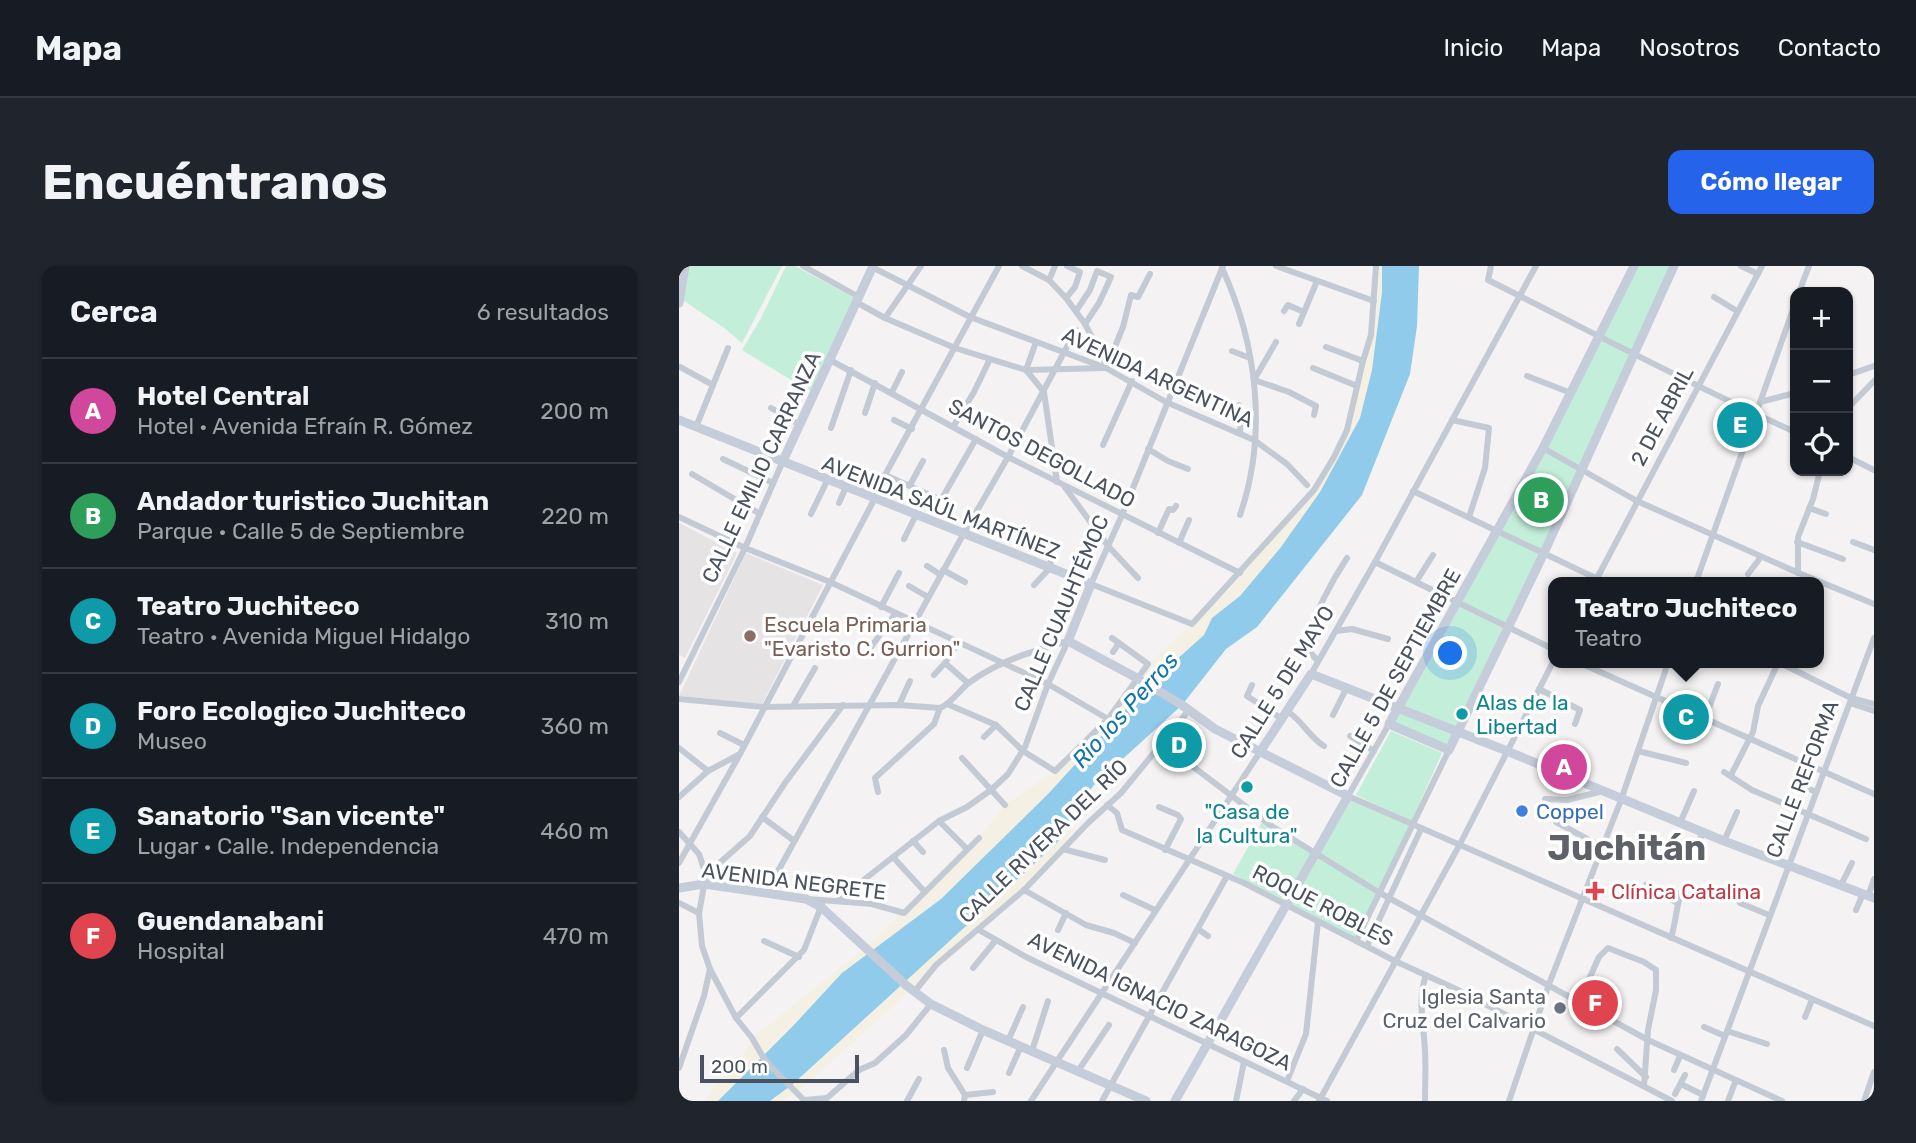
<!DOCTYPE html>
<html lang="es">
<head>
<meta charset="utf-8">
<style>
  body { margin:0; font-family:Rubik,sans-serif; background:#20242c; color:#f1f3f6 }
  .controls { position:absolute; right:21px; top:21px; display:grid; overflow:hidden; border-radius:14px; box-shadow:0 2px 5px #0004 }
  .controls button { width:63px; height:63px; display:grid; place-items:center; padding:0; border:0; border-bottom:2px solid #363941; background:#171b24; color:#f1f3f6; font:35px sans-serif }
  .scale { position:absolute; left:21px; bottom:18px; width:159px; box-sizing:border-box; padding-left:7px; border:4px solid #4a525f; border-top:0; font-size:19px; line-height:24px; white-space:nowrap; color:#4a525f; -webkit-text-stroke:5px #fff; paint-order:stroke }
  .you { position:absolute; left:772px; top:388px; width:24px; height:24px; margin:-18px; border:5px solid #fff; border-radius:50%; background:#1a73e8; box-shadow:0 0 0 10px #1a73e833 }
  .badge { display:grid; place-items:center; width:46px; height:46px; border-radius:50%; background:#2563eb; color:#fff; font-size:23px; font-weight:700 }
  .pin { position:absolute; translate:-50% -50%; border:4px solid #fff; box-shadow:0 2px 7px #0006 }
  .popup { position:absolute; left:869px; top:311px; width:276px; height:91px; box-sizing:border-box; display:grid; place-content:center; border-radius:14px; background:#171b24; filter:drop-shadow(0 2px 5px #0005); font-size:23px; white-space:nowrap; color:#9ea1a6 }
  .popup b { font-size:26px; color:#f1f3f6 }
  .popup::after { content:''; position:absolute; left:50%; top:100%; margin-left:-14px; border:14px solid transparent; border-top-color:#171b24 }
  .list { margin:0; padding:0; list-style:none }
  h2 { display:flex; justify-content:space-between; align-items:center; height:91px; margin:0; padding:0 28px; font-size:30px }
  h2 small { font-size:23px; font-weight:400; color:#9ea1a6 }
  .list li { display:grid; grid-template-columns:46px 1fr auto; gap:21px; align-items:center; box-sizing:border-box; height:105px; padding:0 28px; border-top:2px solid #363941 }
  .list b { display:block; font-size:26px; white-space:nowrap }
  .list p { margin:0; font-size:23px; white-space:nowrap; color:#9ea1a6 }
  .list em { font-size:23px; font-style:normal; color:#9ea1a6 }
  .icon { flex:none; width:38px; height:38px; fill:none; stroke:currentColor; stroke-width:2; stroke-linecap:round; stroke-linejoin:round }
  .map { position:relative; flex:none; width:1195px; height:835px; overflow:hidden; border-radius:14px }
  header { display:flex; align-items:center; gap:42px; box-sizing:border-box; height:98px; padding:0 35px; background:#171b24; border-bottom:2px solid #363941 }
  header strong { font-size:33px }
  nav { display:flex; gap:38px; margin-inline-start:auto; font-size:24px }
  .intro { display:flex; align-items:center; justify-content:space-between; box-sizing:border-box; height:168px; padding:0 42px }
  h1 { margin:0; font-size:49px }
  .button { padding:18px 32px; border-radius:14px; background:#2563eb; color:#fff; font-size:24px; font-weight:700 }
  main { display:flex; gap:42px; padding:0 42px }
  aside { flex:1; background:#171b24; border-radius:14px; box-shadow:0 2px 5px #0004 }
  .map>svg:first-child { display:block }
  .education { fill:#e5e3e4 }
  .green { fill:#c3efda }
  .sand { fill:#f4f1e4 }
  .water { fill:#91cbeb }
  .lines { fill:none; stroke-linecap:round; stroke-linejoin:round }
  .street { stroke:#c3cad3; stroke-width:6 }
  .secondary { stroke:#c5ccda; stroke-width:9 }
  .secondary-bridge { stroke:#c5ccda; stroke-width:9 }
  .education-dot { fill:#8d6e63; stroke:#fff; stroke-width:2.5 }
  .culture-dot { fill:#0f9aa8; stroke:#fff; stroke-width:2.5 }
  .shop-dot { fill:#3f7fe0; stroke:#fff; stroke-width:2.5 }
  .health-dot { fill:#e0444e; stroke:#fff; stroke-width:2.5 }
  .worship-dot { fill:#6b7280; stroke:#fff; stroke-width:2.5 }
  .labels { text-anchor:middle; dominant-baseline:central; stroke-width:7; stroke-linejoin:round; paint-order:stroke }
  .street-label { font-size:21px; fill:#4a525f; stroke:#fff }
  .education-label { font-size:21px; fill:#785e54; stroke:#fff; text-anchor:start }
  .culture-label { font-size:21px; fill:#0d838f; stroke:#fff; text-anchor:start }
  .shop-label { font-size:21px; fill:#366cbe; stroke:#fff; text-anchor:start }
  .health-label { font-size:21px; fill:#be3a42; stroke:#fff; text-anchor:start }
  .worship-label { font-size:21px; fill:#5b616d; stroke:#fff; text-anchor:end }
  .water-label { font-size:23px; font-style:italic; fill:#1074ac; stroke:#fff }
  .town-label { font-size:35px; font-weight:bold; fill:#5e6167; stroke:#fff }
</style>
</head>
<body>
<header>
<strong>Mapa</strong>
<nav><a>Inicio</a><a>Mapa</a><a>Nosotros</a><a>Contacto</a></nav>
</header>
<div class="intro"><h1>Encuéntranos</h1><a class="button">Cómo llegar</a></div>
<main>
<aside>
<h2>Cerca<small>6 resultados</small></h2>
<ul class="list">
<li><span class="badge" style="background:#d1479c">A</span><div><b>Hotel Central</b><p>Hotel · Avenida Efraín R. Gómez</p></div><em>200 m</em></li>
<li><span class="badge" style="background:#2e9e5b">B</span><div><b>Andador turistico Juchitan</b><p>Parque · Calle 5 de Septiembre</p></div><em>220 m</em></li>
<li><span class="badge" style="background:#0f9aa8">C</span><div><b>Teatro Juchiteco</b><p>Teatro · Avenida Miguel Hidalgo</p></div><em>310 m</em></li>
<li><span class="badge" style="background:#0f9aa8">D</span><div><b>Foro Ecologico Juchiteco</b><p>Museo</p></div><em>360 m</em></li>
<li><span class="badge" style="background:#0f9aa8">E</span><div><b>Sanatorio &quot;San vicente&quot;</b><p>Lugar · Calle. Independencia</p></div><em>460 m</em></li>
<li><span class="badge" style="background:#e0444e">F</span><div><b>Guendanabani</b><p>Hospital</p></div><em>470 m</em></li>
</ul>
</aside>
<div class="map">
<svg width="1195" height="835" viewBox="0 0 1195 835">
  <rect width="100%" height="100%" fill="#f4f2f2"/>
  <g class="education">
    <polygon points="0,257 58,287 6,392 0,389"/>
    <polygon points="67,287 144,319 83,438 0,430"/>
  </g>
  <g class="green">
    <polygon points="10,0 103,0 63,77 44,61 5,35"/>
    <polygon points="107,0 116,0 176,32 132,126 63,84 82,52"/>
    <polygon points="955,0 995,0 770,484 710,458 864,182"/>
    <polygon points="712,465 763,487 732,556 677,529"/>
    <polygon points="669,530 733,560 677,675 554,608 584,555 635,587"/>
  </g>
  <polygon class="sand" points="697,0 740,0 738,60 731,108 683,229 577,362 547,383 503,439 414,520 384,583 345,624 118,826 103,835 26,835 36,819 63,792 73,772 186,682 300,572 326,539 376,505 428,453 469,398 513,358 633,227 668,164 692,69"/>
  <polygon class="water" points="703,0 740,0 738,60 731,108 683,229 578,361 547,383 503,439 414,520 378,577 114,818 91,835 39,835 113,761 163,707 262,633 370,527 467,421 525,369 533,352 561,330 602,281 641,226 681,152 693,104 703,26"/>
  <g class="lines">
    <g class="street">
      <polyline points="124,0 180,31"/>
      <polyline points="544,0 443,249 412,318 513,358 635,224 655,191 668,164 684,95 692,69 697,0"/>
      <polyline points="597,0 695,35"/>
      <path d="M812,0l-3,14c102,51 203,105 307,152"/>
      <polyline points="1062,0 1079,8"/>
      <polyline points="193,1 291,51 427,102 487,136 575,174 608,198 628,219"/>
      <path d="M543,2c35,76 46,166 18,247"/>
      <polyline points="370,14 376,0"/>
      <polyline points="1120,26 1130,0"/>
      <polyline points="1035,31 1058,45"/>
      <polyline points="387,32 396,21 401,6 388,0"/>
      <polyline points="177,36 206,52 276,82 347,104 427,102 428,100 406,58 387,32 370,14 343,0"/>
      <polyline points="397,45 411,24 418,5 432,11 420,37 406,58"/>
      <polyline points="605,45 609,39 625,46"/>
      <polyline points="206,52 242,0"/>
      <polyline points="620,58 638,15"/>
      <polyline points="357,76 347,104 365,126 378,216"/>
      <polyline points="597,76 575,114 610,126 637,140 635,149"/>
      <polyline points="647,81 684,95"/>
      <polyline points="553,85 571,92"/>
      <polyline points="1169,88 1169,85"/>
      <polyline points="151,94 329,191 561,307"/>
      <polyline points="428,100 444,61 452,29 459,31 471,8"/>
      <polyline points="1,101 34,119"/>
      <polyline points="634,102 678,120"/>
      <polyline points="1169,109 1195,100"/>
      <polyline points="848,110 892,127"/>
      <polyline points="213,126 223,106"/>
      <polyline points="1081,136 1116,127"/>
      <polyline points="560,139 562,145 561,168"/>
      <polyline points="92,142 121,159"/>
      <polyline points="1169,142 1195,115"/>
      <polyline points="186,147 196,117"/>
      <polyline points="215,154 233,163"/>
      <polyline points="773,154 810,162 806,202 790,251"/>
      <polyline points="17,161 49,82"/>
      <polyline points="274,161 295,126 311,93"/>
      <polyline points="152,162 172,104"/>
      <polyline points="424,179 453,115"/>
      <polyline points="864,182 958,235 1115,305 1195,338"/>
      <polyline points="469,183 489,195 509,203"/>
      <polyline points="1169,191 1195,204"/>
      <polyline points="44,193 94,217"/>
      <polyline points="13,208 81,248"/>
      <polyline points="206,209 262,234 297,173"/>
      <polyline points="231,219 244,195"/>
      <polyline points="385,220 429,280 459,312"/>
      <polyline points="734,225 925,316"/>
      <polyline points="160,237 167,221"/>
      <polyline points="1130,242 1147,248"/>
      <polyline points="132,248 148,215"/>
      <polyline points="0,251 66,282 151,316 369,418 429,453"/>
      <polyline points="479,267 490,243 494,244 497,240"/>
      <polyline points="225,273 237,249"/>
      <polyline points="1118,276 1164,293"/>
      <polyline points="1174,276 1195,284"/>
      <polyline points="500,277 510,254"/>
      <polyline points="696,296 874,383"/>
      <polyline points="248,300 262,309"/>
      <polyline points="264,304 286,316"/>
      <polyline points="1119,307 1119,271 1134,233 1141,205"/>
      <polyline points="1069,308 1082,291"/>
      <polyline points="737,316 754,289"/>
      <polyline points="916,316 1083,0"/>
      <polyline points="1017,316 1116,38"/>
      <polyline points="355,319 371,302 373,283"/>
      <polyline points="230,320 249,331"/>
      <polyline points="202,341 220,307"/>
      <polyline points="657,365 673,363 709,373"/>
      <polyline points="192,381 216,348"/>
      <polyline points="434,386 440,377"/>
      <path d="M639,395c-5,-5 -10,-10 -9,-18 2,-25 24,-64 38,-85"/>
      <polyline points="266,397 289,417"/>
      <polyline points="901,397 1195,528"/>
      <polyline points="1101,397 1172,432 1195,438"/>
      <polyline points="632,408 696,296 857,0"/>
      <polyline points="255,409 266,397 279,376"/>
      <polyline points="0,416 66,282 103,197"/>
      <polyline points="573,419 568,430 603,453"/>
      <polyline points="860,423 901,444 896,458"/>
      <polyline points="0,433 85,441 220,439 261,442"/>
      <polyline points="1171,437 1195,445"/>
      <polyline points="268,438 317,459 344,485 376,505 429,453 469,398 433,372"/>
      <polyline points="220,439 231,415"/>
      <polyline points="114,440 136,402"/>
      <path d="M608,445c15,9 22,26 37,35"/>
      <polyline points="654,449 668,421"/>
      <polyline points="1026,452 1039,418"/>
      <polyline points="710,458 669,530 1195,760"/>
      <polyline points="41,467 65,479"/>
      <polyline points="671,470 695,485"/>
      <polyline points="305,471 317,459"/>
      <polyline points="484,478 594,561 701,627 969,774 1103,835"/>
      <polyline points="0,482 29,505"/>
      <polyline points="959,485 1007,497"/>
      <polyline points="283,492 326,539"/>
      <polyline points="1123,495 1139,458"/>
      <polyline points="876,505 887,477"/>
      <polyline points="1045,506 1073,524 1187,573"/>
      <polyline points="1052,509 1074,466 1079,440 1099,397"/>
      <polyline points="1119,518 1137,526"/>
      <path d="M199,526l-3,-14 59,-54 6,-16c12,-5 19,-18 30,-26 29,-21 63,-31 98,-41"/>
      <polyline points="0,531 29,505 61,488"/>
      <polyline points="866,533 888,534 924,525"/>
      <polyline points="428,539 438,547 443,564 565,617 716,695 777,723 993,835"/>
      <polyline points="480,541 499,549 502,553 486,584"/>
      <polyline points="83,551 114,574"/>
      <polyline points="260,555 288,583"/>
      <polyline points="877,556 923,581"/>
      <polyline points="1001,557 1015,525"/>
      <polyline points="0,566 20,588 27,609 20,647 23,680 31,703 57,752 73,772 84,791 93,802 126,835"/>
      <polyline points="234,575 244,586"/>
      <polyline points="1045,575 1058,546"/>
      <polyline points="384,583 426,594"/>
      <polyline points="1014,589 1024,566"/>
      <polyline points="214,591 245,625"/>
      <polyline points="0,597 61,488 196,232 206,209 320,0"/>
      <polyline points="27,609 71,570 106,517 164,439"/>
      <polyline points="967,619 998,637"/>
      <polyline points="1162,619 1173,597"/>
      <polyline points="345,624 407,659 435,667 456,677"/>
      <polyline points="87,627 285,267 329,191 397,64"/>
      <polyline points="444,629 476,644"/>
      <polyline points="1189,630 1195,613"/>
      <polyline points="129,633 193,638 225,647 300,572"/>
      <polyline points="159,634 260,555 288,541 312,524 329,508 346,481 369,418 389,375"/>
      <polyline points="0,637 20,647"/>
      <polyline points="1061,637 1090,649"/>
      <polyline points="1177,644 1184,628"/>
      <polyline points="519,663 529,670"/>
      <polyline points="300,664 347,691 648,835"/>
      <polyline points="379,664 387,647"/>
      <path d="M992,672c5,-16 5,-32 11,-48"/>
      <polyline points="85,675 120,691"/>
      <polyline points="677,675 770,484"/>
      <polyline points="688,680 742,563"/>
      <polyline points="294,702 317,674"/>
      <polyline points="236,725 257,699 345,624 409,557 442,527 510,444"/>
      <polyline points="900,735 920,691 929,682 965,696 977,704 977,724 969,764 965,820"/>
      <polyline points="1126,751 1133,734"/>
      <polyline points="57,752 125,684 143,638"/>
      <polyline points="1025,761 1046,770"/>
      <polyline points="1048,765 1088,778"/>
      <polyline points="329,775 344,741"/>
      <polyline points="938,783 967,811"/>
      <polyline points="265,784 269,802 286,829 285,835"/>
      <polyline points="353,785 369,735"/>
      <polyline points="0,802 25,730 31,703"/>
      <polyline points="288,802 304,764"/>
      <polyline points="995,804 1001,790"/>
      <polyline points="399,805 430,759"/>
      <polyline points="330,807 342,780"/>
      <polyline points="608,815 627,768 639,656"/>
      <polyline points="1002,818 1024,829"/>
      <polyline points="996,828 1006,809"/>
      <polyline points="286,829 314,826"/>
      <polyline points="126,834 148,832 180,804 196,797 227,769 252,738"/>
      <polyline points="228,835 240,813"/>
      <polyline points="352,835 581,486"/>
      <polyline points="423,835 548,610"/>
      <polyline points="557,835 565,796"/>
      <polyline points="615,835 624,823"/>
      <polyline points="640,835 781,578 874,396"/>
      <path d="M746,835c0,-17 1,-33 0,-50 -1,-26 -8,-50 1,-76"/>
      <polyline points="830,835 870,718 942,534 989,397"/>
      <polyline points="1022,835 1195,372"/>
      <polyline points="1049,835 1057,814"/>
      <polyline points="1185,835 1195,806"/>
    </g>
    <g class="secondary">
      <polyline points="955,0 864,182 710,458 770,484 865,287 995,0"/>
      <polyline points="0,37 6,0"/>
      <polyline points="0,154 412,318 389,375 456,411"/>
      <polyline points="103,197 194,0"/>
      <polyline points="581,486 632,408 828,485 1045,575 1195,632"/>
      <polyline points="0,622 25,618 127,633 142,641 228,720 252,738 304,764 467,835"/>
      <polyline points="496,835 669,530 536,463 503,439"/>
    </g>
    <polyline class="secondary-bridge" points="456,411 503,439"/>
  </g>
  <circle class="education-dot" cx="71" cy="370" r="7"/>
  <g class="culture-dot">
    <circle cx="783" cy="448" r="7"/>
    <circle cx="568" cy="521" r="7"/>
  </g>
  <circle class="shop-dot" cx="843" cy="545" r="7"/>
  <path class="health-dot" d="M912.5 614.5h7v7h7v7h-7v7h-7v-7h-7v-7h7z"/>
  <circle class="worship-dot" cx="881" cy="742" r="7"/>
  <g class="labels">
    <g class="street-label">
      <text transform="translate(479 111) rotate(25)">AVENIDA ARGENTINA</text>
      <text transform="translate(983 150) rotate(-62)">2 DE ABRIL</text>
      <text transform="translate(363 187) rotate(28)">SANTOS DEGOLLADO</text>
      <text transform="translate(82 201) rotate(-65)">CALLE EMILIO CARRANZA</text>
      <text transform="translate(262 241) rotate(21)">AVENIDA SAÚL MARTÍNEZ</text>
      <text transform="translate(382 347) rotate(-67)">CALLE CUAUHTÉMOC</text>
      <text transform="translate(716 412) rotate(-61)">CALLE 5 DE SEPTIEMBRE</text>
      <text transform="translate(603 416) rotate(-58)">CALLE 5 DE MAYO</text>
      <text transform="translate(1123 513) rotate(-69)">CALLE REFORMA</text>
      <text transform="translate(364 575) rotate(-44)">CALLE RIVERA DEL RÍO</text>
      <text transform="translate(115 615) rotate(7)">AVENIDA NEGRETE</text>
      <text transform="translate(644 639) rotate(27)">ROQUE ROBLES</text>
      <text transform="translate(481 735) rotate(26)">AVENIDA IGNACIO ZARAGOZA</text>
    </g>
    <g class="education-label">
      <text x="85" y="358">Escuela Primaria<tspan x="85" dy="24">"Evaristo C. Gurrion"</tspan></text>
    </g>
    <g class="culture-label">
      <text x="797" y="436">Alas de la<tspan x="797" dy="24">Libertad</tspan></text>
      <text x="568" y="545" text-anchor="middle">"Casa de<tspan x="568" dy="24">la Cultura"</tspan></text>
    </g>
    <g class="shop-label">
      <text x="857" y="545">Coppel</text>
    </g>
    <g class="health-label">
      <text x="932" y="625">Clínica Catalina</text>
    </g>
    <g class="worship-label">
      <text x="867" y="730">Iglesia Santa<tspan x="867" dy="24">Cruz del Calvario</tspan></text>
    </g>
    <g class="water-label">
      <text transform="translate(446 444) rotate(-48)">Rio los Perros</text>
    </g>
    <g class="town-label">
      <text x="948" y="582">Juchitán</text>
    </g>
  </g>
</svg>
<div class="controls">
<button>+</button>
<button>−</button>
<button><svg class="icon" aria-label="locate" viewBox="0 0 24 24"><circle cx="12" cy="12" r="6"/><path d="M12 2v4M12 18v4M2 12h4M18 12h4"/></svg></button>
</div>
<div class="scale">200 m</div>
<div class="you"></div>
<div class="pin badge" style="left:885px;top:501px;background:#d1479c">A</div>
<div class="pin badge" style="left:862px;top:234px;background:#2e9e5b">B</div>
<div class="pin badge" style="left:1007px;top:451px;background:#0f9aa8">C</div>
<div class="popup"><b>Teatro Juchiteco</b>Teatro</div>
<div class="pin badge" style="left:500px;top:479px;background:#0f9aa8">D</div>
<div class="pin badge" style="left:1061px;top:159px;background:#0f9aa8">E</div>
<div class="pin badge" style="left:916px;top:737px;background:#e0444e">F</div>
</div>
</main>
</body>
</html>
